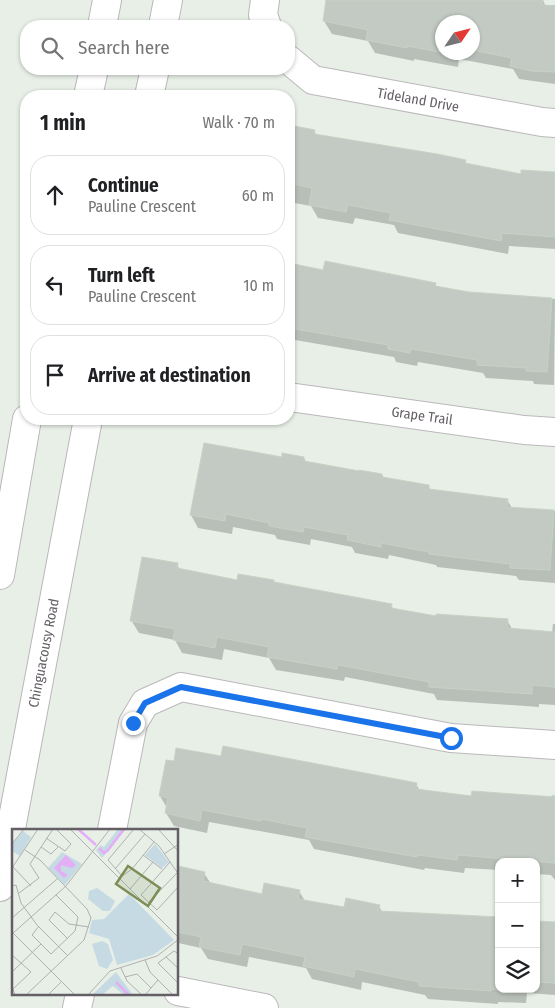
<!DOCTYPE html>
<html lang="en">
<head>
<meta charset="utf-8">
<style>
  body { margin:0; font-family:"Fira Sans Condensed",sans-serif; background:#f2f2f2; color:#202124 }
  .controls { position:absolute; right:15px; bottom:15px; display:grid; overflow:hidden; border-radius:10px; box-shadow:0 1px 4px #0004 }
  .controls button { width:45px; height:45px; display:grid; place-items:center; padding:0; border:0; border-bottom:1px solid #e0e0e0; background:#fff; color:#202124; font:25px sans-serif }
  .compass { position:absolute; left:435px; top:15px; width:45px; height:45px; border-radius:50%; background:#fff; box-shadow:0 1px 4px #0004; rotate:55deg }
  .stop { position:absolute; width:15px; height:15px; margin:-11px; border:4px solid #1a73e8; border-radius:50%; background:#fff }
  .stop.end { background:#1a73e8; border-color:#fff; box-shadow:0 1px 5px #0008 }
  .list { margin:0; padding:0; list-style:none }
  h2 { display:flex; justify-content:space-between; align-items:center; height:65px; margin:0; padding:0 20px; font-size:21px }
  h2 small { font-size:16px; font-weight:400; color:#757577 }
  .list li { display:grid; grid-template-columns:32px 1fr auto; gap:15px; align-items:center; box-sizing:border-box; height:80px; margin:0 10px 10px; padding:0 10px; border:1px solid #e0e0e0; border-radius:20px }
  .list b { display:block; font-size:19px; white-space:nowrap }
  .list p { margin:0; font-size:16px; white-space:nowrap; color:#757577 }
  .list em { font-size:16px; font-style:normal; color:#757577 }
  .icon { flex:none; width:28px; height:28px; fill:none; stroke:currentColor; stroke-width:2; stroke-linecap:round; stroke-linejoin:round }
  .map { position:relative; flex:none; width:555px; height:1008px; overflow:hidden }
  .search { position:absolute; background:#fff; box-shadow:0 1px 4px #0004; left:20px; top:20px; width:275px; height:55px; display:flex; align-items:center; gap:12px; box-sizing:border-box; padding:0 18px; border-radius:20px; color:#757577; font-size:19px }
  .panel { position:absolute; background:#fff; box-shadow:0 1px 4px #0004; left:20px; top:90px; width:275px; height:335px; border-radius:20px }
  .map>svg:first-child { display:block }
  .shadow { fill:#0003; fill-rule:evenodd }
  .building { fill:#c3cac3; stroke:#c5d3c5 }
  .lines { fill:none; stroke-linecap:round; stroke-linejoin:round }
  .street-casing { stroke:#bcb7bc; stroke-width:30 }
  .secondary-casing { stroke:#bbb5bc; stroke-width:30 }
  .street { stroke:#fff; stroke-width:28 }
  .secondary { stroke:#fff; stroke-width:28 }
  .route { stroke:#1a73e8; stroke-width:6 }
  .labels { text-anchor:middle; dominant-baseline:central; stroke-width:5; stroke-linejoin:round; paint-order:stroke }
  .street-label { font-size:14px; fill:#645e65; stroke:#fff }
  .inset-river { fill:none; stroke:#e4aef7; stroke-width:2.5 }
  .inset-road { fill:none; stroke:#afb1af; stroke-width:1 }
  .view { fill:#7c8f57; fill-opacity:0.15; stroke:#7c8f57; stroke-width:2.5 }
  .inset-edge { fill:none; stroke:#645e65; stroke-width:2.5 }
</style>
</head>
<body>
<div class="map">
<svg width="555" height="1008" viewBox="0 0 555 1008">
  <rect width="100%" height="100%" fill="#e7efe7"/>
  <g class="shadow">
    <path d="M328,0h215l2,5h10v79l-36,-5 -6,-10 -54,-10 -1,8 -44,-8v2l-39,-8 -7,-12 -36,-7 -8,-13zM442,22h30v30h-30z"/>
    <polygon points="289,126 314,131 317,136 465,161 467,164 522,175 555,173 555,249 509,246 508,254 398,233 394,225 355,218 353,224 318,218 311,206 289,202"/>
    <polygon points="289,265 324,271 435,284 437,287 469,293 555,299 554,385 534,384 533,381 486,378 483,373 418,362 417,366 396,362 394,357 289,339"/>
    <polygon points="304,458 306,462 382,475 384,478 429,487 431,491 507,500 512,508 555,511 555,583 519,580 516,576 437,567 436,565 389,555 388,559 355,553 352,547 311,539 310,545 277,539 275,535 233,527 232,534 198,528 191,515 283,459"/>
    <polygon points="177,564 180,570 238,581 275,583 391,605 394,610 437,617 507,620 512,629 552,633 553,624 555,624 555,705 539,704 539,707 437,700 434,694 345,677 344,681 276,670 269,658 224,649 222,660 182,653 175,640 139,633 131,620"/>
    <polygon points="222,758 416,784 420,791 473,798 551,798 552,795 555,796 555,880 551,875 536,874 536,862 499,862 499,870 465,868 464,873 425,868 424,870 314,849 309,840 209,822 207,833 174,826 166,813 167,808 160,796"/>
    <polygon points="178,868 204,873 211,884 263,896 299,891 305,901 345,908 379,906 382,912 499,989 536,989 536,928 555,923 555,995 527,993 526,1003 498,1002 498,1004 428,999 425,995 362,982 361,990 312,979 306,968 249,957 247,967 208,959 201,948 178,943"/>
  </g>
  <g class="building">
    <polygon points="326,0 543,0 542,5 555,6 555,72 531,71 510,66 512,58 472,50 472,22 442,22 442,52 451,52 451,54 407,46 407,48 366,40 368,30 323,21"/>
    <polygon points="289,125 315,130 314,134 437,154 466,160 465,163 521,174 521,170 555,172 555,237 502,233 501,241 389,220 391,213 348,205 346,212 309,205 312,188 289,183"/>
    <polygon points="325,261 436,283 435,286 469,292 552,298 547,372 526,371 526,368 477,365 477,360 411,349 410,353 388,349 388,345 289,328 289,263 323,270"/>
    <polygon points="204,443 282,457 282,453 304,457 304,461 359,471 359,470 382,474 382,477 429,485 429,489 508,499 507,507 554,510 550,570 510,568 510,564 429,554 429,552 381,543 381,547 347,540 348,535 304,527 303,532 269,526 269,523 226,514 225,521 190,515"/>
    <polygon points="142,557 178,563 177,568 237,580 238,574 274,580 274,582 392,604 391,608 436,616 436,614 508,619 507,628 555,632 555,687 532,685 532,694 429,687 429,682 338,665 337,669 267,657 269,647 217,637 215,648 173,640 175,629 130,621"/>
    <polygon points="223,746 417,783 416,789 471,796 472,791 555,797 555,863 458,855 457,860 418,855 417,857 305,837 307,828 261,819 261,821 202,810 200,821 165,813 168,798 159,796 166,760 174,761 176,748 221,756"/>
    <polygon points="178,866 205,872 203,881 262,894 264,883 300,890 298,899 344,907 346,898 380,905 378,911 499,917 499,989 532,989 532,992 491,989 491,991 419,986 419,982 355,969 354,977 303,966 305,957 242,944 240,955 199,947 201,937 178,932"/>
    <polygon points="536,921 555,922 555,983 536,982"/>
  </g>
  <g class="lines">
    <g class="street-casing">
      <g id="street">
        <polyline points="265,0 263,15 267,26"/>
        <polyline points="289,60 313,80 542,122 555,123"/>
        <polyline points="289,397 524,430 555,432"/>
        <polyline points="112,830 133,723 145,703 181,687 451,738 555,745"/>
        <polyline points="178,991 264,1008"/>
        <polyline points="77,1008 80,994"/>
      </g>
    </g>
    <g class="secondary-casing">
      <g id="secondary">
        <polyline points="102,26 107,0"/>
        <polyline points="163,26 168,0"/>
        <polyline points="88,96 94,69"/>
        <polyline points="149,96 155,69"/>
        <polyline points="0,575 27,419"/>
        <polyline points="0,887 88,419"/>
      </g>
    </g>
    <use href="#street" class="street"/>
    <use href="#secondary" class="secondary"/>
  </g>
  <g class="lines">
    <polyline class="route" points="133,723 145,703 181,687 451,738"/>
  </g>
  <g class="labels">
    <g class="street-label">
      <text transform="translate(418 100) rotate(10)">Tideland Drive</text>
      <text transform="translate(422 416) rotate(8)">Grape Trail</text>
      <text transform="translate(44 653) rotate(-79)">Chinguacousy Road</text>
    </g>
  </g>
  <g transform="translate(12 829)">
    <rect width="166" height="166" fill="#e7efe7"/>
    <path d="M106,0h8l-24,29 -6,-8 5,-5 3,2zM11,2l8,6 -11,19 -8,-5v-6zM143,15l14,18 -7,6 -17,-13zM50,23l20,12 -17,21 -17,-17zM85,59l18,13 -5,10h-7l-15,-12 1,-8zM117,65l45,46 -21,15 -36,10 -8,-26 -20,-6 3,-13 12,-1zM90,112l6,3 5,16 -6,9 -8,-3 -7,-22zM104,143l17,23h-9l-11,-9 -11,9h-10z" fill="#c6dae4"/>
    <path d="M54,26l10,10 -4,3 -11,-3v6l7,4 -4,3 -10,-10z" fill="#e4aef7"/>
    <path class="inset-river" d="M66,0l18,16M87,19l5,5 4,-3 16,-21M104,153l13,13"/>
    <path class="inset-road" d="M58,0l109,109M122,0l-26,31 14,16 10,-7 22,-27M127,0l20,17 18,26M146,0l21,23M34,9l19,13 6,-7 -15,-15M0,15l12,-15M29,18l10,7 7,-7M13,21l15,10 47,49 4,9 -7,22 -58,55M152,25l15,-10M131,26l19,14M158,33l-29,33 16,15 22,-24M1,38l18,19M0,39l26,-39M103,40l30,-35M0,57l4,-1 5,18 16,22 31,31M118,60l23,-27M7,64l20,-15 -9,-14 23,-35M136,74l30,-31M0,89l45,-39M27,97l-7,9 19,19 24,-23 3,-14 -22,-22M0,103l63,63M0,105l54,-48 44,-57M56,110l-19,-19 6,-8 14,12 20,3M167,125l-5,-3 -16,12 21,21M0,126l19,17 -18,17 2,6M154,128l13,12M133,131l5,12 23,23M109,139l6,13 15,14M0,143l29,-28M113,148l12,-3 14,14M36,166l13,-13M76,166l22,-24 47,-15 22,-17M133,166l13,-15"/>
    <path class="view" d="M116,37l32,22 -12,18 -32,-22z"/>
    <rect width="166" height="166" class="inset-edge"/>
  </g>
</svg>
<div class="controls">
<button>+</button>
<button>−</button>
<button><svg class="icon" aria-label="layers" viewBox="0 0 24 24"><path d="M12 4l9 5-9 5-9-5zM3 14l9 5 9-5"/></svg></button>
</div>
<svg class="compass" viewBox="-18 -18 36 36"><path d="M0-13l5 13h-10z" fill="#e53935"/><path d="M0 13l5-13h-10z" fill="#757577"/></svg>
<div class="stop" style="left:451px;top:738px"></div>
<div class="stop end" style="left:133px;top:723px"></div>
<div class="search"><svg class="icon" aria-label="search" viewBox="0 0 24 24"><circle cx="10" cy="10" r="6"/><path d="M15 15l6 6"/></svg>Search here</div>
<section class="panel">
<h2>1 min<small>Walk · 70 m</small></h2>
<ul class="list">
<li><svg class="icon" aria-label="ahead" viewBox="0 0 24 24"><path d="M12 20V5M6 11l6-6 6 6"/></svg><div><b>Continue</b><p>Pauline Crescent</p></div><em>60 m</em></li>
<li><svg class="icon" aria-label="left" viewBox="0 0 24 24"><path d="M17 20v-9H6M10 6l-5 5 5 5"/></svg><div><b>Turn left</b><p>Pauline Crescent</p></div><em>10 m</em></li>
<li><svg class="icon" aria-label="arrive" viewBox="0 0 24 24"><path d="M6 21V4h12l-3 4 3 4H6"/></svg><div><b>Arrive at destination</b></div></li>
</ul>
</section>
</div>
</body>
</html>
